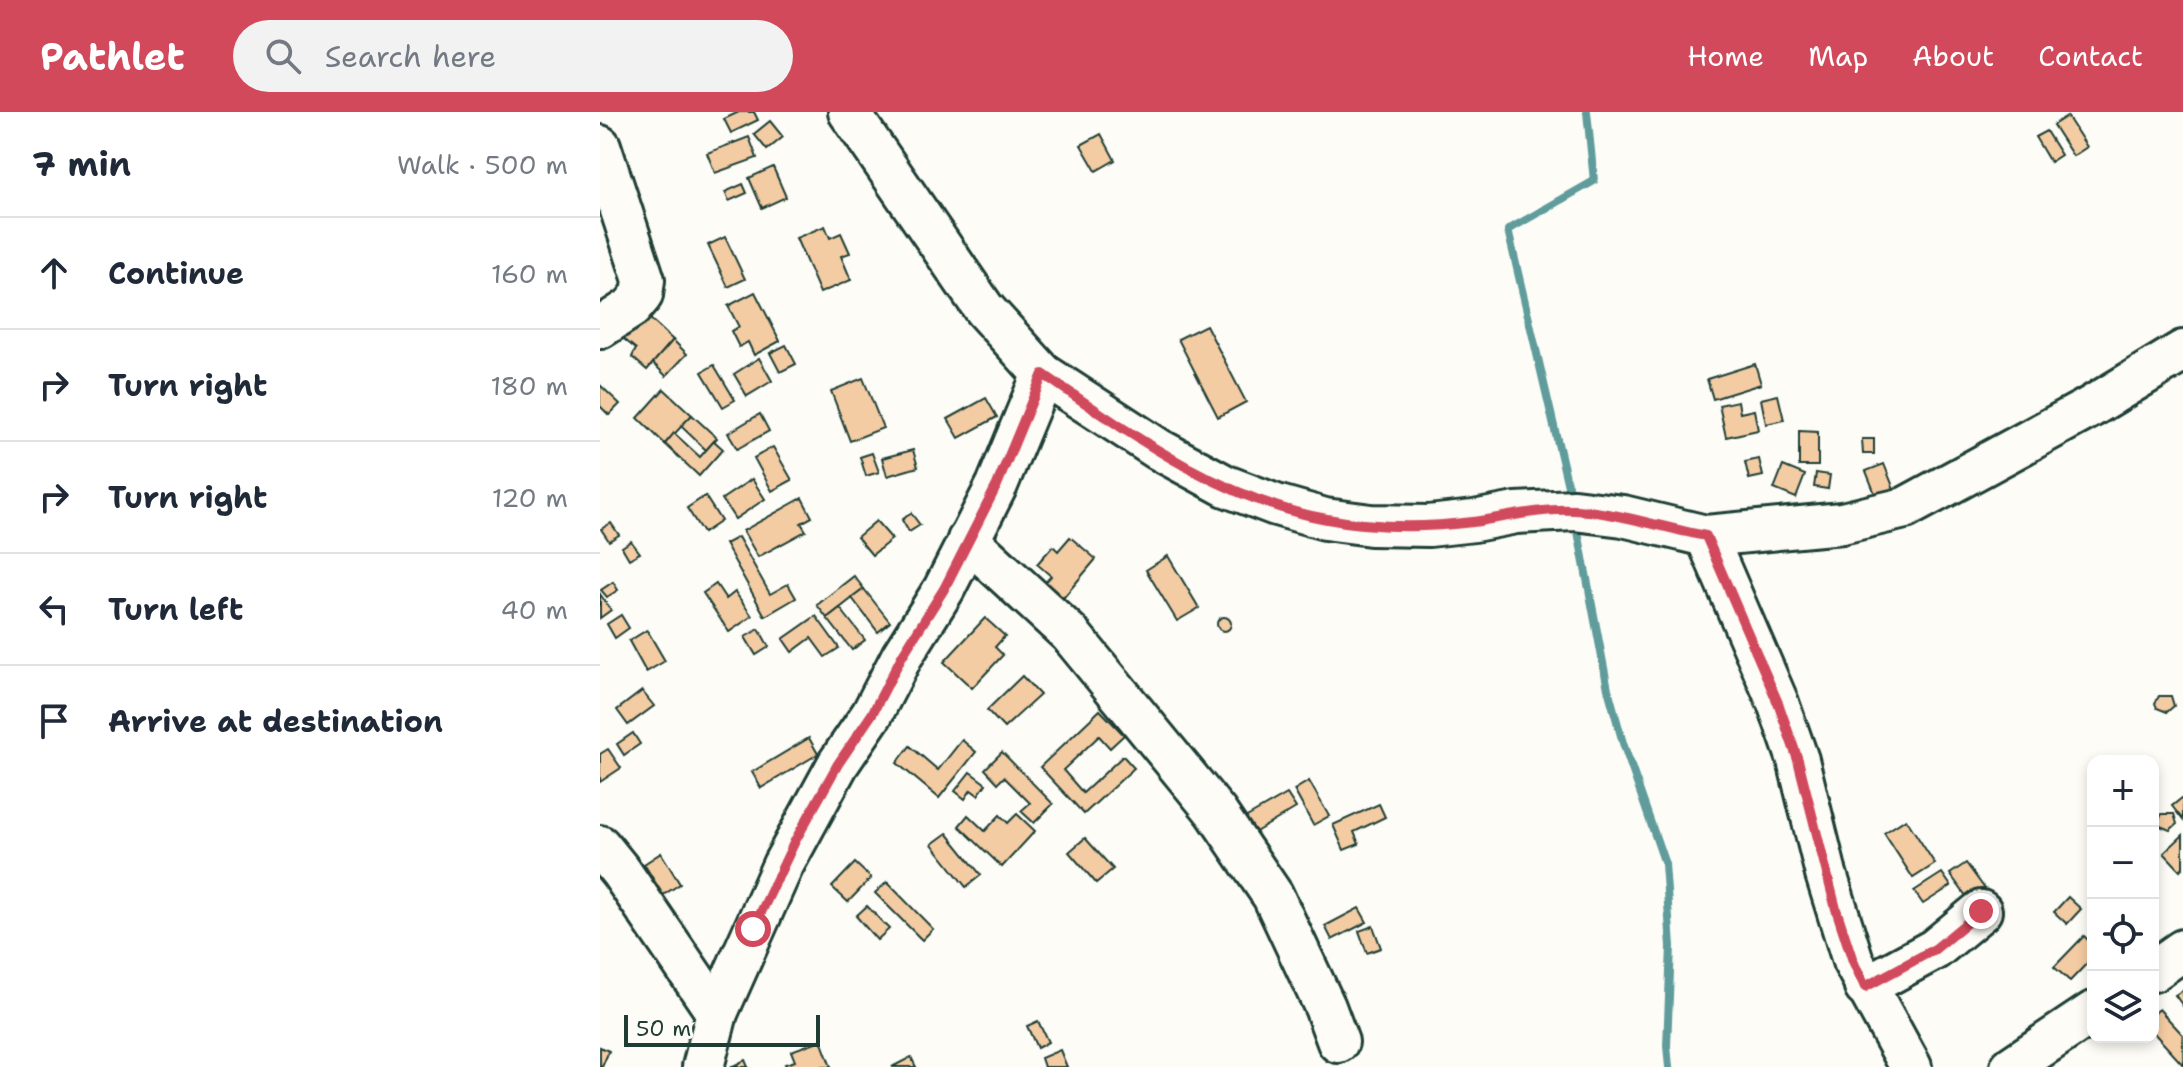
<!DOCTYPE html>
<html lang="en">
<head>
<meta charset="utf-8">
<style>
  body { margin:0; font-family:"Shantell Sans",sans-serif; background:#f2f2f3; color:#1f2937 }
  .controls { position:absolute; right:24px; bottom:24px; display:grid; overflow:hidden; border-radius:16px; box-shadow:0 4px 12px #0003 }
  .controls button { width:72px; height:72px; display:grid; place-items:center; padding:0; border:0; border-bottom:2px solid #e0e1e3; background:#fff; color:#1f2937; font:40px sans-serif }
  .scale { position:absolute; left:24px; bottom:20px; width:196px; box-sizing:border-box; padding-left:8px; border:4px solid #1f3d34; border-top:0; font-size:22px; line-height:28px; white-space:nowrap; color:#1f3d34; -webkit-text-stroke:6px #fdfcf7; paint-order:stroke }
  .stop { position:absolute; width:24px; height:24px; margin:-18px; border:6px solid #d1495b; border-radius:50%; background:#fff }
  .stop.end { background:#d1495b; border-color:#fff; box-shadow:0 2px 8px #0008 }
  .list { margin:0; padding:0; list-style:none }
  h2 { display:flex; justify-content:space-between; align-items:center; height:104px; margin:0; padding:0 32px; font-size:34px }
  h2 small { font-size:26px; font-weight:400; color:#747a83 }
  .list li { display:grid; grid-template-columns:52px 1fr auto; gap:24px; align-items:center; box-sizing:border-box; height:112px; padding:0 32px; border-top:2px solid #e0e1e3 }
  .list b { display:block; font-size:30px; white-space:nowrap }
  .list em { font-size:26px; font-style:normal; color:#747a83 }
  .icon { flex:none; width:44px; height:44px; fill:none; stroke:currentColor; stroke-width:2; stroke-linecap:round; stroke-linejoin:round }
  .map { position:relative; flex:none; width:1583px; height:955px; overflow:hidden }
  header { display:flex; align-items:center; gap:48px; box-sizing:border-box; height:112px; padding:0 40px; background:#d1495b; color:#fff }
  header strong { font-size:38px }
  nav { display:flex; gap:44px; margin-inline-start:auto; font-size:28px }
  .search { width:560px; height:72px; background:#f2f2f3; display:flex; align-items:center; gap:20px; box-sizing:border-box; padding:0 28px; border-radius:44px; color:#747a83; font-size:30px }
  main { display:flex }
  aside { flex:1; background:#fff }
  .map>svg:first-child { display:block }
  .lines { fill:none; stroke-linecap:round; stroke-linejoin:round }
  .stream { stroke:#5f9c9b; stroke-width:8 }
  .building { fill:#f4cca3; stroke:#1f3d34; stroke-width:2 }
  .minor-casing { stroke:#1f3d34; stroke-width:46 }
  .minor { stroke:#fdfcf7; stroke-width:40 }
  .route { stroke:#d1495b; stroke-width:10 }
</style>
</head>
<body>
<header>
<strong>Pathlet</strong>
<div class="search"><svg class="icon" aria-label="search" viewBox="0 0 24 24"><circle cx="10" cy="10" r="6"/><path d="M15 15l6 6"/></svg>Search here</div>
<nav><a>Home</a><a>Map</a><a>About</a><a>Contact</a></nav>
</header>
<main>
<aside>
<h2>7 min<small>Walk · 500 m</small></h2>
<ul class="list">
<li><svg class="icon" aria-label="ahead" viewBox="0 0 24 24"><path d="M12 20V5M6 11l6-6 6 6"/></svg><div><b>Continue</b></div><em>160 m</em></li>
<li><svg class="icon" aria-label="right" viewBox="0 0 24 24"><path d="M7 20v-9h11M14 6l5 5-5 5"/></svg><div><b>Turn right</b></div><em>180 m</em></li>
<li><svg class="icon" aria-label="right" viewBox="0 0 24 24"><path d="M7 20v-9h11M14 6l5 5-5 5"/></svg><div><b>Turn right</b></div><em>120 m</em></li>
<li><svg class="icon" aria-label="left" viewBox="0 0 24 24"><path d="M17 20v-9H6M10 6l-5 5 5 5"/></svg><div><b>Turn left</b></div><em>40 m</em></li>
<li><svg class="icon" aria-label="arrive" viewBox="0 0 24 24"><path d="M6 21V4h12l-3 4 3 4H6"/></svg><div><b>Arrive at destination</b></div></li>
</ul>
</aside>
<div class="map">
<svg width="1583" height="955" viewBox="0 0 1583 955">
  <rect width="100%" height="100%" fill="#fdfcf7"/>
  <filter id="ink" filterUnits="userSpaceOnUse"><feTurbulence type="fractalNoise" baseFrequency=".0125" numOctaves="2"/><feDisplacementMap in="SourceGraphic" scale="16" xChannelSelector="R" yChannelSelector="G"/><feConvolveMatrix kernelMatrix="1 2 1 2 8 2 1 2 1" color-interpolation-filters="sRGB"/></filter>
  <g filter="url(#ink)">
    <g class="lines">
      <g class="stream">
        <polyline points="971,387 908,118 994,69 987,0"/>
        <polyline points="976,409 1008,577 1023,631 1065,752 1071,834 1067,934 1069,955"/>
      </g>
    </g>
    <g class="building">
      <polygon points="139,0 154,0 158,8 131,21 124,7"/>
      <polygon points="1467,4 1487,35 1473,44 1453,13"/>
      <polygon points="170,9 183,25 167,38 154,22"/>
      <polygon points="1446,19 1461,43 1450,50 1435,25"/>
      <polygon points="501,22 515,48 496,59 481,33"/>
      <polygon points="149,25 157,46 115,61 107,41"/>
      <polygon points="173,55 186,85 162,96 149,66"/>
      <polygon points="143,72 147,81 129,89 125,80"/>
      <polygon points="225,114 230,126 241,121 250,141 241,144 251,168 220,181 196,126"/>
      <polygon points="125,125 145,167 128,175 108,133"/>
      <polygon points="155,180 180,229 154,243 148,230 139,235 131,219 139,215 128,194"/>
      <polygon points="48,205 73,228 47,258 32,245 36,237 19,223"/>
      <polygon points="606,213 646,290 618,305 578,227"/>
      <polygon points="73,228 87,242 66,264 53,251"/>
      <polygon points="186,233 196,252 180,260 170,241"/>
      <polygon points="159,246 172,269 147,284 134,262"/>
      <polygon points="1155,252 1161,272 1113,287 1107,267"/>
      <polygon points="114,253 135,288 123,295 102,260"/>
      <polygon points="263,266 283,316 250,329 231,279"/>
      <polygon points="0,273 20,292 9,303 0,294"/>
      <polygon points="64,277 92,303 65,332 38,306"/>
      <polygon points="1178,283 1184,308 1166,312 1161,287"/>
      <polygon points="386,286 397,305 359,326 348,307"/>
      <polygon points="1138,289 1140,301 1154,298 1158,318 1126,325 1119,293"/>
      <polygon points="160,302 169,319 137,337 128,321"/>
      <polygon points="92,303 117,326 106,338 81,314"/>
      <polygon points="1199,319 1218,320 1218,354 1199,354"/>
      <polygon points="74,321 100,345 114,329 123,337 99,364 65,332"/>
      <polygon points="1262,327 1274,327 1274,342 1263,342"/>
      <polygon points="173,335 192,368 172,379 154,346"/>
      <polygon points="313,338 318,355 287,364 282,346"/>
      <polygon points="272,341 279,360 266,364 260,345"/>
      <polygon points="1159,347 1163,364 1149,367 1145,350"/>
      <polygon points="1284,352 1294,377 1276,384 1266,359"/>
      <polygon points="1183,354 1205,363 1196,386 1174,377"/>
      <polygon points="1216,361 1230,363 1228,377 1214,375"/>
      <polygon points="152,367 165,387 135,407 122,387"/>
      <polygon points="105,384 121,409 103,421 87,396"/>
      <polygon points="202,386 212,405 201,411 206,419 158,445 143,419"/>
      <polygon points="311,401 320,413 309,420 302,408"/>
      <polygon points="276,409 292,427 272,443 257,425"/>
      <polygon points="11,411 19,423 9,429 1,417"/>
      <polygon points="138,425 170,482 188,472 196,486 165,504 125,432"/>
      <polygon points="470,425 496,447 459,491 441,475 451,464 437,452 453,434 458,439"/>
      <polygon points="31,429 40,441 29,447 22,435"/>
      <polygon points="568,444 599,496 577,509 546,458"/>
      <polygon points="254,464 264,477 227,506 217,493"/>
      <polygon points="13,470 18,478 7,485 1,478"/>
      <polygon points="116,472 126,487 135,480 152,504 129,520 103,481"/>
      <polygon points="264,477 290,510 278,520 252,486"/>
      <polygon points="0,482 11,498 0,506"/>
      <polygon points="240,496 265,528 252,538 227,506"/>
      <polygon points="21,503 29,516 15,526 7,512"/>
      <polygon points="216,504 239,536 225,545 211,526 192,540 183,527"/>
      <circle cx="624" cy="512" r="7"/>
      <polygon points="385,506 405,524 395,535 403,543 372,576 344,550"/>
      <polygon points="159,517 169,535 156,543 145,525"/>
      <polygon points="47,518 65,549 46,560 29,529"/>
      <polygon points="422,564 440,583 404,616 387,598"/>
      <polygon points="42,579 54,594 28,613 17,598"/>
      <polygon points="1559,584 1571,584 1574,594 1567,600 1557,596 1555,591"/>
      <polygon points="500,598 524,623 510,636 499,624 463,658 483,681 523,644 534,656 484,702 440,655"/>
      <polygon points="33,621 40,632 24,643 17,632"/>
      <polygon points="209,626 218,642 161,676 152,660"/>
      <polygon points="362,628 376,640 339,686 297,651 310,634 338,658"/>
      <polygon points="8,637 21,656 0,670 0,642"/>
      <polygon points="402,640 453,692 434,711 421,699 430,691 404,665 398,671 385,657"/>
      <polygon points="370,660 386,672 378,683 371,678 365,687 355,679"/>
      <polygon points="709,669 729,704 713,713 694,678"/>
      <polygon points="687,682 696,696 654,721 645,706"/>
      <polygon points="1583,685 1583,708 1572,694"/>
      <polygon points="779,692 785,705 754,720 759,732 744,738 733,713"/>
      <polygon points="417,702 435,719 402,755 359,714 368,703 385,719 400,703 408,711"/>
      <polygon points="1562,702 1574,702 1577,712 1570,718 1560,714 1558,709"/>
      <polygon points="1306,707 1335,752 1313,766 1284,721"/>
      <polygon points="347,721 381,763 366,775 332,732"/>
      <polygon points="1583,723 1583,755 1580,758 1564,741"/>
      <polygon points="485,726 513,757 496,771 469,740"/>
      <polygon points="61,741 80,772 63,783 44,752"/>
      <polygon points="255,751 271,766 248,790 232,775"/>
      <polygon points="1366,751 1385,777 1369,788 1350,762"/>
      <polygon points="1342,761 1351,774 1323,792 1314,779"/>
      <polygon points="287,770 333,817 322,828 275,781"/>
      <polygon points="1468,785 1481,797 1467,812 1454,800"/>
      <polygon points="267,794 289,817 277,828 256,804"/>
      <polygon points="759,796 767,810 732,828 725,814"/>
      <polygon points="773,814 781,836 767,841 759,819"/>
      <polygon points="1484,824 1493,833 1493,845 1470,869 1454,855"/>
      <polygon points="1583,878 1583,894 1575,883"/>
      <polygon points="1559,897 1583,923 1583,953 1553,920 1553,903"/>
      <polygon points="438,909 448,930 437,936 427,914"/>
      <polygon points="221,928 231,955 187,955 185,952 195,949 191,939"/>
      <polygon points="0,935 9,939 2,955 0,955"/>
      <polygon points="460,938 467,955 444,955 441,946"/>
      <polygon points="311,945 316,955 292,955"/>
      <polygon points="145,948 148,955 131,955"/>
    </g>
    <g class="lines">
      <g class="minor-casing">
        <g id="minor">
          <polyline points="249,0 384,197 443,262 558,337 626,374 676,393 725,407 771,413 829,414 874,409 916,401 974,398 1023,404 1106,424 1242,411 1305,396 1489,296 1583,239"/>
          <polyline points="0,34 44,168 42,183 31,196 0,216"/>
          <polyline points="1106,424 1178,591 1198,648 1226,762 1253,849 1311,955"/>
          <polyline points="368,428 470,522 616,700 673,784 725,895 738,930"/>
          <polyline points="0,734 21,760 117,901"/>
          <polyline points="1553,859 1583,838"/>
          <polyline points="1265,875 1335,837 1381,799"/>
          <polyline points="103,955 117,901 183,753 238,652 272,602 302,544 344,477 397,373 443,262"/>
          <polyline points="1411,955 1493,900"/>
        </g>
      </g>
      <use href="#minor" class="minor"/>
    </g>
  </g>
  <g class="lines" filter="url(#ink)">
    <path class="route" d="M153,817l42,-88 43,-77 34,-50 30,-58 42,-67 53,-104 46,-111c86,59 179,127 284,145 48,9 98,9 146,3 28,-4 55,-11 84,-12 51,-2 100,17 149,26l72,167 20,57 38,149 17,52 12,26 70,-38 46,-38"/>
  </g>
</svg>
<div class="controls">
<button>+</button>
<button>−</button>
<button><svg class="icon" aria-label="locate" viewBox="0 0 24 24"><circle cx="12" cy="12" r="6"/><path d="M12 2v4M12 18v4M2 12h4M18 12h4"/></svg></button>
<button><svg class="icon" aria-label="layers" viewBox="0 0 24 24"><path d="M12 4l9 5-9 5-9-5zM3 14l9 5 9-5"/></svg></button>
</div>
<div class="scale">50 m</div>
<div class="stop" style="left:153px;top:817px"></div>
<div class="stop end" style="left:1381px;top:799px"></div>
</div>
</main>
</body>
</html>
